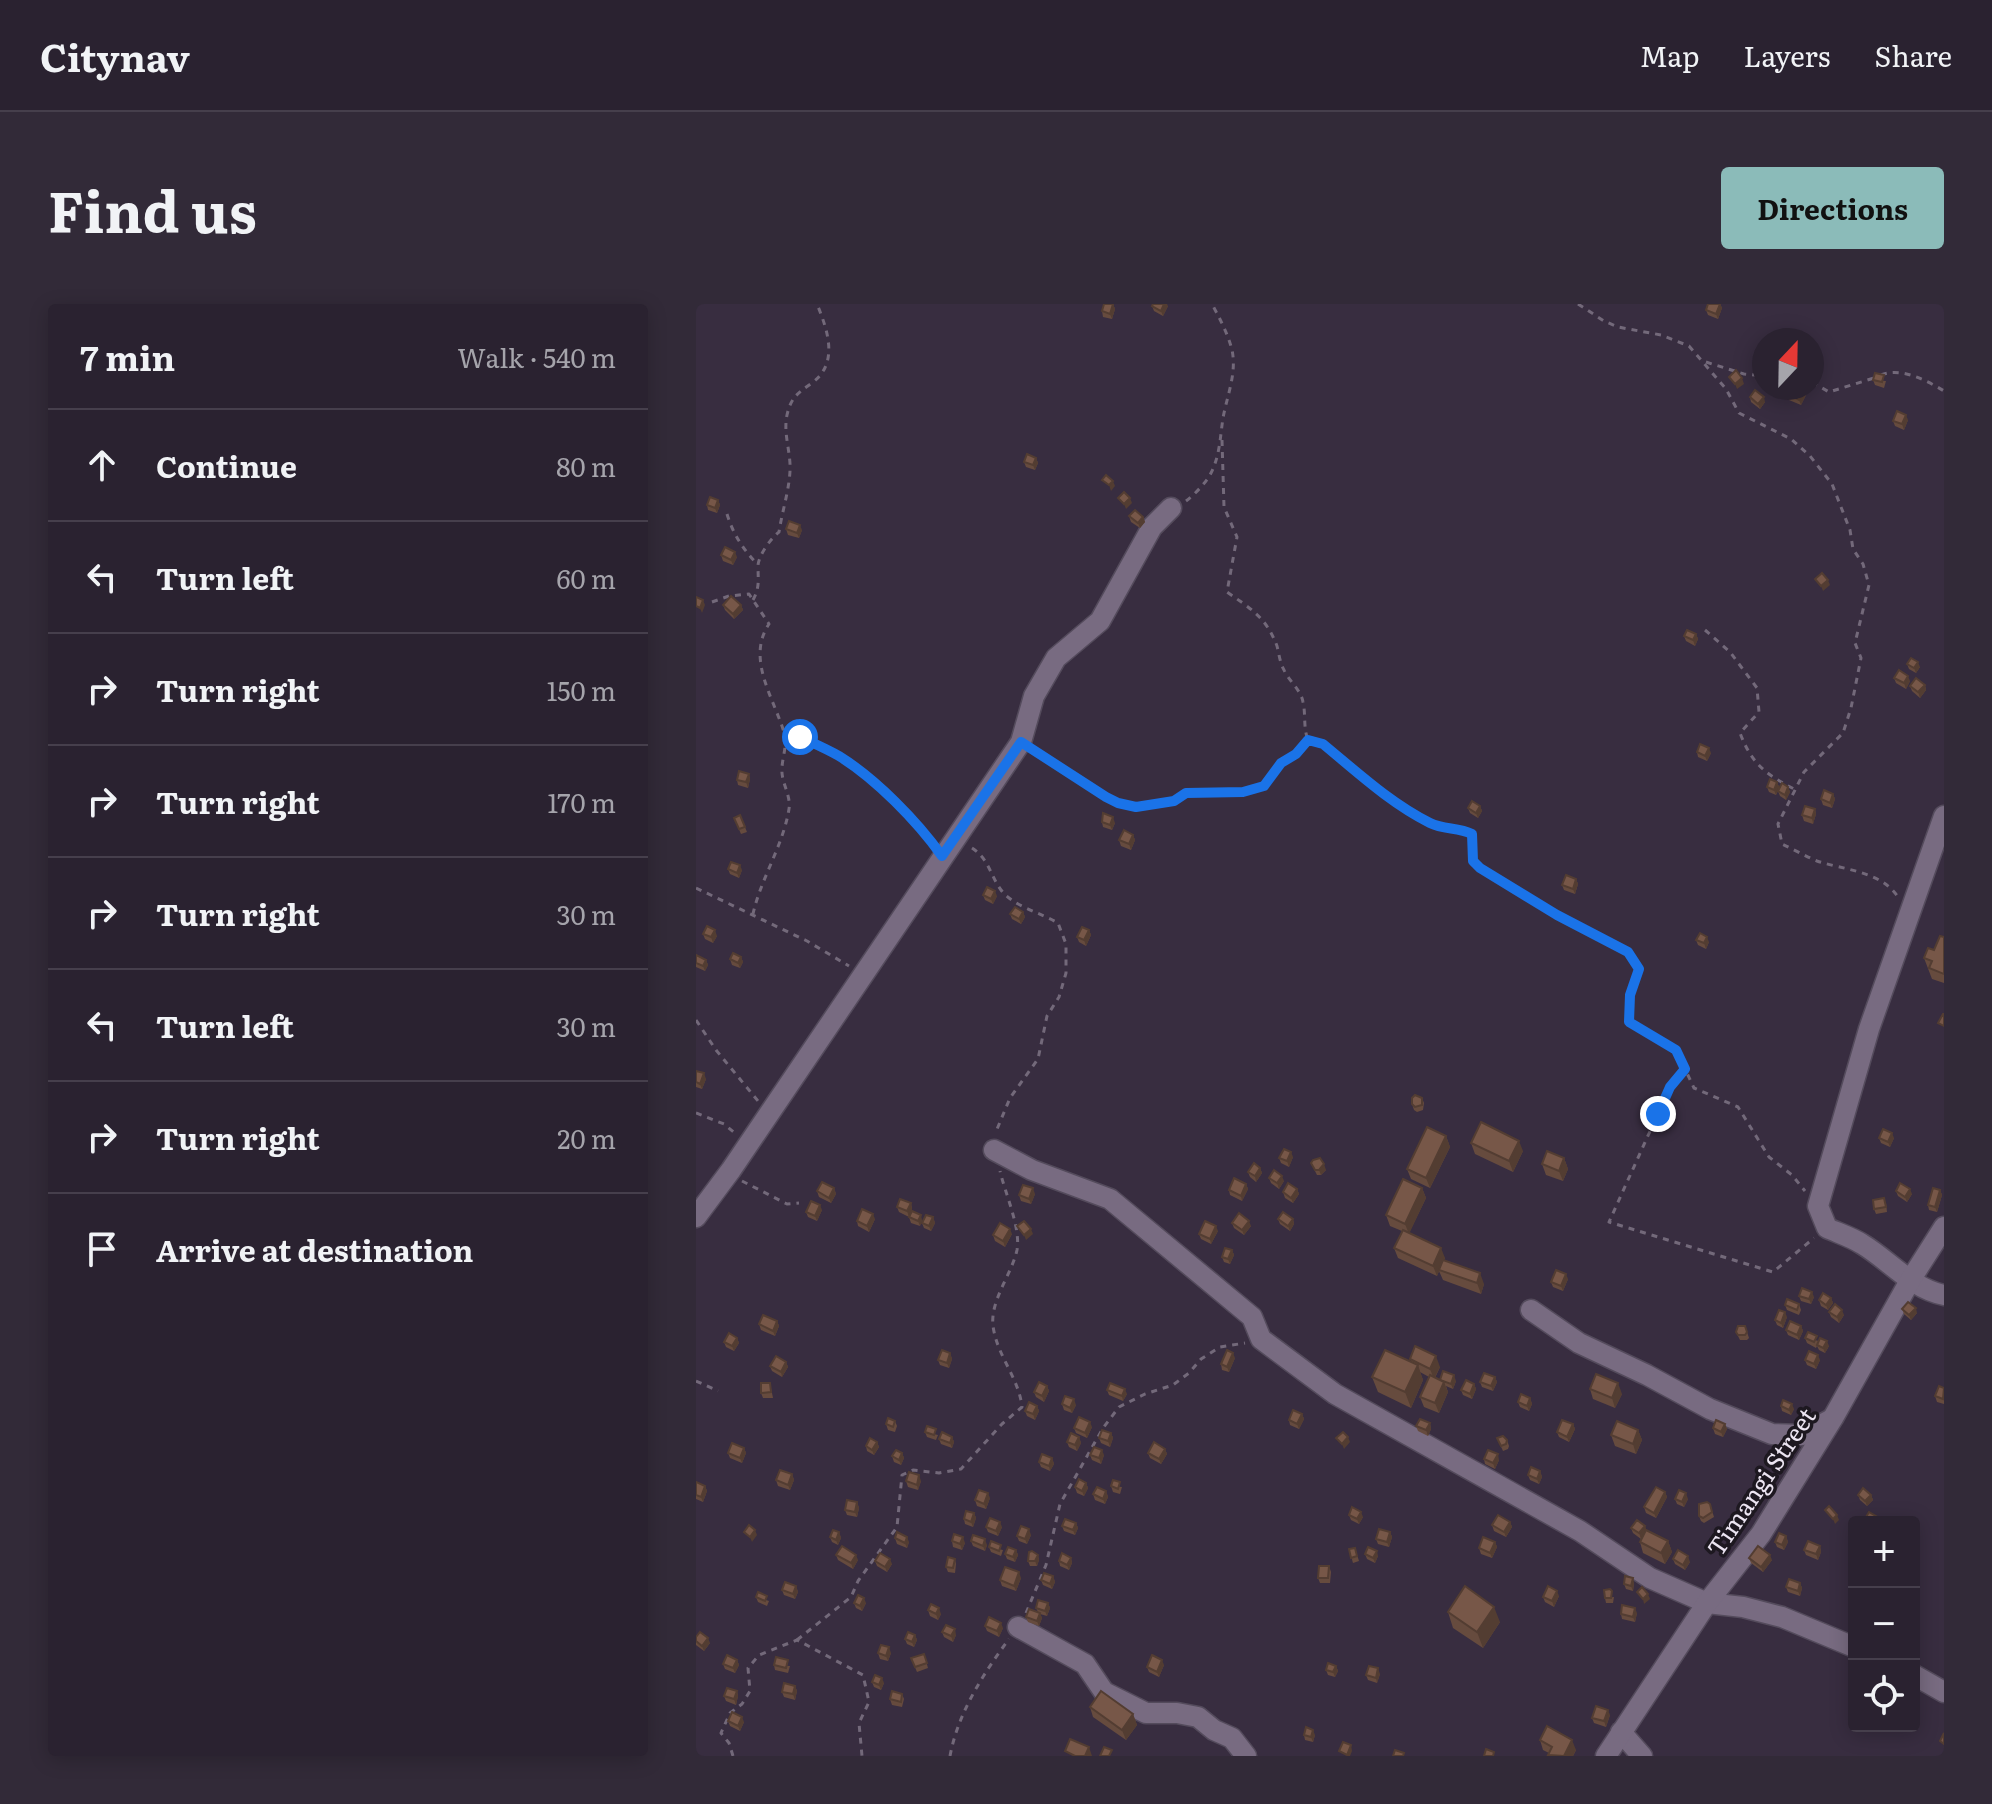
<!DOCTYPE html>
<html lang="en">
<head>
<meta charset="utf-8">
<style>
  body { margin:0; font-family:Literata,serif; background:#322a38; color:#f1f3f6 }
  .controls { position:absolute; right:24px; bottom:24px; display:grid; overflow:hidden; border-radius:8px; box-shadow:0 4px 20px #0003 }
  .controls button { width:72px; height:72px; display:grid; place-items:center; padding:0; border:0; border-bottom:2px solid #463f4c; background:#2a2230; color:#f1f3f6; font:40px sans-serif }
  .compass { position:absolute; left:1056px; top:24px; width:72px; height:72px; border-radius:50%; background:#2a2230; box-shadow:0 4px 20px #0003; rotate:22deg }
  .stop { position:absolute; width:24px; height:24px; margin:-18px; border:6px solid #1a73e8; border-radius:50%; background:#fff }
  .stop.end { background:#1a73e8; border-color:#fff; box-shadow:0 2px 8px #0008 }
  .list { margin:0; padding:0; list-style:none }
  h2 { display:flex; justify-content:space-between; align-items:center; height:104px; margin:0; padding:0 32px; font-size:34px }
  h2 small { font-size:26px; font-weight:400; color:#a5a4ab }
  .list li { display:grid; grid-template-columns:52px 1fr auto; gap:24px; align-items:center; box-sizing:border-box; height:112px; padding:0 32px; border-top:2px solid #463f4c }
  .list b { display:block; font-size:30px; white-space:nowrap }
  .list em { font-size:26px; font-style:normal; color:#a5a4ab }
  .icon { flex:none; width:44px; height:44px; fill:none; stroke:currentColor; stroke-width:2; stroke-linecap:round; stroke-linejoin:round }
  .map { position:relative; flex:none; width:1248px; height:1452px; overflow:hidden; border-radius:8px }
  header { display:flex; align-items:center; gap:48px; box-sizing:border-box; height:112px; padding:0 40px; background:#2a2230; border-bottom:2px solid #463f4c }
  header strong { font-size:38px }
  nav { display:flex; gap:44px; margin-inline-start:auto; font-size:28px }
  .intro { display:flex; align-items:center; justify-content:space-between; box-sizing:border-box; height:192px; padding:0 48px }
  h1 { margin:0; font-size:56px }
  .button { padding:20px 36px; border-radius:8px; background:#8bbbb9; color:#111; font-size:28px; font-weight:700 }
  main { display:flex; gap:48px; padding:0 48px }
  aside { flex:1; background:#2a2230; border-radius:8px; box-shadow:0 4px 20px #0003 }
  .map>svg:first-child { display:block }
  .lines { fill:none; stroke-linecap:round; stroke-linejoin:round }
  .minor-casing { stroke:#544b5c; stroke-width:23 }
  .path { stroke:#73697a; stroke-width:3; stroke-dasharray:6 6; stroke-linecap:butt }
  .minor { stroke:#786b81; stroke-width:20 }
  .wall { fill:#664b3e }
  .shaded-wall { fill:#533d32 }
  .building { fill:#775748; stroke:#533d32; stroke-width:2 }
  .route { stroke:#1a73e8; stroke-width:10 }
  .labels { text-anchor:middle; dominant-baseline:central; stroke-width:7; stroke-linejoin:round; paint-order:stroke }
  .street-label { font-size:24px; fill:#ece5f2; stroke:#1d1820 }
</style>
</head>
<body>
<header>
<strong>Citynav</strong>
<nav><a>Map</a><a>Layers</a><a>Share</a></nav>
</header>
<div class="intro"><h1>Find us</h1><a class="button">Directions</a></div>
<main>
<aside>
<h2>7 min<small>Walk · 540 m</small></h2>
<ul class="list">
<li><svg class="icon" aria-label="ahead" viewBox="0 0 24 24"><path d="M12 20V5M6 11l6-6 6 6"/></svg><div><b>Continue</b></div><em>80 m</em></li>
<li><svg class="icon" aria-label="left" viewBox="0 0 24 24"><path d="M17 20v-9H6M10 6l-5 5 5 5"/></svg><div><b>Turn left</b></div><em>60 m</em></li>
<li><svg class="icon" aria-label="right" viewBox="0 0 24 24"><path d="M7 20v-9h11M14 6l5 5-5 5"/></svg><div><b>Turn right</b></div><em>150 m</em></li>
<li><svg class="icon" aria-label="right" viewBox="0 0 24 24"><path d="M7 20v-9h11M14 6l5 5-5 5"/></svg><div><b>Turn right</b></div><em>170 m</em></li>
<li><svg class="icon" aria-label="right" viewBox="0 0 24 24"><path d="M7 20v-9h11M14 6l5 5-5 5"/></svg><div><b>Turn right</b></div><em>30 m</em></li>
<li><svg class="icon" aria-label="left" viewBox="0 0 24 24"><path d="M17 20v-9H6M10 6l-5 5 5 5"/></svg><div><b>Turn left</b></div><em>30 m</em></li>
<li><svg class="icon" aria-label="right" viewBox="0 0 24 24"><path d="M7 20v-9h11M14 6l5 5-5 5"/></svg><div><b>Turn right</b></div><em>20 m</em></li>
<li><svg class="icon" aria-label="arrive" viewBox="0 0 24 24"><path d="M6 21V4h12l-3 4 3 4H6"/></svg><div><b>Arrive at destination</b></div></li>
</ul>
</aside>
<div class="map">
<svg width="1248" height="1452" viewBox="0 0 1248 1452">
  <rect width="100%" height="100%" fill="#382d40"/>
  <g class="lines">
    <g class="minor-casing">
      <g id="minor">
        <path d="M1248,512l-75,213 -51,177 9,22c11,5 24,9 35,16 27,16 50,45 82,51"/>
        <polyline points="298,846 336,866 414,895 556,1013 565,1035 639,1090 884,1227 954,1274 1011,1299 1047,1303 1086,1313 1158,1343"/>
        <polyline points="0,913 35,866 325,438 338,392 360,354 404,317 456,223 475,204"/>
        <polyline points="835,1006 883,1039 951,1071 1014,1105 1076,1130 1106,1131 1134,1116"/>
        <polyline points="322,1323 389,1360 408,1388 450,1409 481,1409 502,1413 518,1426 536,1434 550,1452"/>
        <polyline points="1218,1371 1248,1388"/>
        <polyline points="925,1428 946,1452"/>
        <polyline points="910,1452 1011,1299 1065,1230 1137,1114 1215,975 1248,923"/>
      </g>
    </g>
    <g class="path">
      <path d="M882,0l26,17 14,6 43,8 28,11 37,43 13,24 52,26 19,17 22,28 18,46 3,19 10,15 6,21 -14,58 6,15 -10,50 -8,25 -39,39 -26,52 4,20c11,5 23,12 35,17 27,9 64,10 81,36"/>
      <polyline points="1010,58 1048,70 1068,72"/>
      <path d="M1185,71c20,-8 45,5 63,16"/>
      <polyline points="1116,78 1133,88 1178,74"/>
      <path d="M526,136l2,67 13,30 -10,55c24,17 39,25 50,54 2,8 3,17 7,24 5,11 17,20 19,32 3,13 0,25 5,38l15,4c34,28 67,59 107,79 14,7 28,4 42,11l1,27 7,7 77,47 71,37 11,17 -9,26 -1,27 47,28 18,38 44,19 31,50 23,18 13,16"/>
      <path d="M490,197c8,-6 20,-18 25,-28 9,-18 9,-35 12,-55 4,-22 14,-45 9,-68 -4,-16 -12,-31 -20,-46"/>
      <path d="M31,210c6,20 16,35 30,50"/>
      <path d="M57,296c7,-13 5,-20 5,-34 0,-10 13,-28 21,-34 3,-20 10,-41 11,-61 1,-19 -7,-37 -3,-56 4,-18 11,-22 25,-32 27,-20 16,-52 5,-79"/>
      <path d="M16,298l17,-6 20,-2 20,30c-24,36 7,77 16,112 2,12 -4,25 -3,37 1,12 9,24 7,36 -6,37 -28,69 -36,105"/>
      <path d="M1009,326l25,22 27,36 2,24 -19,21c12,32 27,42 56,57"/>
      <path d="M90,435c46,-7 118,71 147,104"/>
      <polyline points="337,447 410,493 422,499 440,503 478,497 490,489 547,488 568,482 585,459 600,450 612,436"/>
      <path d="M276,544c17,11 18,27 29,42 12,16 40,23 57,33l8,21v29l-7,24 -12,19 -9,43 -28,39 -15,36"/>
      <polyline points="0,584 111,637 153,662"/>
      <polyline points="0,716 20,746 62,797"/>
      <polyline points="989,765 974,783 913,918 1077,968 1118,934"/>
      <polyline points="0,809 28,820 40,830"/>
      <polyline points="46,877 91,900 103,899"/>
      <polyline points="0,1077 22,1087"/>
      <polyline points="330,1309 350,1261 364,1200 407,1124 423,1103 449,1090 477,1081 493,1069 505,1055 524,1043 549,1039"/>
      <path d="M101,1336l54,-43 7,-16 39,-54 5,-52 11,-5 26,3 22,-4 41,-45 20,-17c-3,-29 -25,-51 -29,-81 -3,-26 19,-52 24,-76 4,-22 -12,-57 -17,-79"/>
      <polyline points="37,1452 33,1439 25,1429 34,1409 46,1400 54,1387 52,1364 63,1351 101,1336 167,1371 173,1398 163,1419 166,1452"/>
      <path d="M254,1452c8,-43 33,-82 59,-117"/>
    </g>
    <use href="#minor" class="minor"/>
  </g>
  <g class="wall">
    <polygon points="417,0 419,5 416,15 407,13 406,7"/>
    <polygon points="1024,0 1026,4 1022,15 1012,11 1010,6"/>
    <polygon points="456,2 472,2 467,12 458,7"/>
    <polygon points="1177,76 1190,77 1188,84 1179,81"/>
    <polygon points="1113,85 1105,101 1093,96 1092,90"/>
    <polygon points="1054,93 1069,98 1064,105 1055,98"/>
    <polygon points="1212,116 1208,126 1199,122 1197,117"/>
    <polygon points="340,154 342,159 339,166 330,163 328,158"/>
    <polygon points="22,196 24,201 21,209 12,206 11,201"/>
    <polygon points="433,212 447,213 449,218 444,224 435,218"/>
    <polygon points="90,225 106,226 103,234 92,231"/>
    <polygon points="25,251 41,253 37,261 27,257"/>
    <polygon points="27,301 45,301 47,306 38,315 29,306"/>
    <polygon points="1000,330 1002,335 999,342 990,337 988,332"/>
    <polygon points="1211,360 1224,363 1220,369 1213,365"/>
    <polygon points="1198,374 1214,377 1210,385 1200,379"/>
    <polygon points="1229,381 1230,386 1224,394 1216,387 1214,382"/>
    <polygon points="105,437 107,442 105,448 95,445 93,439"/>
    <polygon points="1001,448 1015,449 1011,457 1002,453"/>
    <polygon points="53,470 54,475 52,484 42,481 41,476"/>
    <polygon points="1081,478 1083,483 1092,483 1094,488 1090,496 1084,492 1082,487 1080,491 1073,488 1071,483"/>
    <polygon points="1137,490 1139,495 1136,504 1127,501 1125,495"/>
    <polygon points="784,502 786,507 782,514 774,509 772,504"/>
    <polygon points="1119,505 1120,510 1117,520 1108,517 1106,511"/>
    <polygon points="44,511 51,528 45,530 38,514"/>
    <polygon points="406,518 419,519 416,526 407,523"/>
    <polygon points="437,531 439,536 435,546 425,542 423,536"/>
    <polygon points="32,565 46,566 43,574 34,570"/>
    <polygon points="880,575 882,580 879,590 868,586 866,581"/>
    <polygon points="287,591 301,592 297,600 289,596"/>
    <polygon points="327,608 329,613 325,620 316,615 314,610"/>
    <polygon points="393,626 395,631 390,642 383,638 381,633"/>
    <polygon points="7,630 21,632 17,639 9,635"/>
    <polygon points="1248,633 1248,679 1236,675 1228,654 1238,646"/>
    <polygon points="1000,636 1013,638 1010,645 1002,641"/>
    <polygon points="0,651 10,656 12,661 9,667 0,663"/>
    <polygon points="45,653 47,658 44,664 36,661 34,655"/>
    <polygon points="0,767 10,775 6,785 0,783"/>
    <polygon points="726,794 728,799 727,806 721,808 718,806 716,800"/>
    <polygon points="750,832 754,843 734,884 715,875 711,865"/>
    <polygon points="1183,834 1198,834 1194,843 1185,839"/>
    <polygon points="775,839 827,847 817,868 779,850"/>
    <polygon points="597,853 593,863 585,859 583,854"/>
    <polygon points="868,854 872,865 867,877 850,871 846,860"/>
    <polygon points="615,859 630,866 625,871 621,871"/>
    <polygon points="564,864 566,869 560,878 554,873 552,868"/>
    <polygon points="573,874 588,877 583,885 575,879"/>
    <polygon points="550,880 552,885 546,897 534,891 533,886"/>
    <polygon points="138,884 140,890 135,899 123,893 121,887"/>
    <polygon points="726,884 730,894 713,929 749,954 748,956 788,980 785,990 747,976 743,967 741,972 702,954 698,944 706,927 694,922 690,911"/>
    <polygon points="601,885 603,890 597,899 589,894 587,888"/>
    <polygon points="1244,886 1246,891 1241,908 1233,906 1232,901"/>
    <polygon points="1200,887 1216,890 1211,898 1202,892"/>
    <polygon points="339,890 335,900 325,897 323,891"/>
    <polygon points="215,899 216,905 213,913 203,908 201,903"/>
    <polygon points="1190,899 1191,908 1180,910 1178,905"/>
    <polygon points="126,906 121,917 112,913 110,908"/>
    <polygon points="213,913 226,916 224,922 215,919"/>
    <polygon points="237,913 239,919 235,927 228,924 226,919"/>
    <polygon points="179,915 173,928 162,922 161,917"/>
    <polygon points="582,915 597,915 598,920 594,927 584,920"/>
    <polygon points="536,919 555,922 548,931 538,924"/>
    <polygon points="522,927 515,940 505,935 503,930"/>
    <polygon points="316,930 309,943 299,937 297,931"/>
    <polygon points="536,946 538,951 534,960 528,958 526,953"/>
    <polygon points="872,975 867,987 857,983 855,978"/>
    <polygon points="1103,992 1118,993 1115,1000 1105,997"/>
    <polygon points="1135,994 1137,999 1132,1006 1125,1002 1123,996"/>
    <polygon points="1103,1000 1105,1006 1103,1011 1091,1006 1089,1001"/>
    <polygon points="1206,1005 1221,1009 1215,1016 1208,1010"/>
    <polygon points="1133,1008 1148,1011 1143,1019 1135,1013"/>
    <polygon points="1091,1013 1087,1024 1081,1021 1079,1016"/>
    <polygon points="81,1017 83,1022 79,1032 65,1026 63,1020"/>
    <polygon points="1049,1022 1053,1034 1051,1036 1044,1036 1040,1028"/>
    <polygon points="1105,1022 1107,1027 1103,1036 1092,1031 1090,1026"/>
    <polygon points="41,1034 43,1039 38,1047 30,1043 28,1038"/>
    <polygon points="1109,1034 1123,1037 1133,1042 1129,1049 1123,1046 1121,1042 1120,1044 1111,1039"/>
    <polygon points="254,1049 256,1055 253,1064 244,1061 242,1056"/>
    <polygon points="539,1054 533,1068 526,1066 525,1060"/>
    <polygon points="714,1055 744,1063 739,1074 745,1076 760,1077 757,1085 750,1082 752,1088 743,1109 728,1103 724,1093 733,1073 724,1068 727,1076 715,1104 682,1088 676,1073 715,1057"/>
    <polygon points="1109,1056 1124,1056 1120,1065 1111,1061"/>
    <polygon points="90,1058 92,1063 86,1073 76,1067 74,1062"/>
    <polygon points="799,1073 801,1078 797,1087 786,1083 784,1078"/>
    <polygon points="74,1079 77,1094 67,1094 65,1089"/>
    <polygon points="778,1080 780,1085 776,1095 767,1091 765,1086"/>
    <polygon points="351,1082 353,1087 348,1098 340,1093 338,1088"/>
    <polygon points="1248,1084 1248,1100 1241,1098 1239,1092"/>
    <polygon points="894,1085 926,1090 919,1104 897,1095"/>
    <polygon points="411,1086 431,1090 427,1097 413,1091"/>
    <polygon points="834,1094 836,1100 833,1107 824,1103 822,1098"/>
    <polygon points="366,1100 380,1101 376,1109 368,1106"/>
    <polygon points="341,1102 343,1107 339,1116 331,1112 329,1107"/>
    <polygon points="1085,1102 1098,1105 1095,1111 1086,1107"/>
    <polygon points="606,1110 608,1115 603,1125 594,1121 593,1116"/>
    <polygon points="199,1117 201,1122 199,1128 192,1126 190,1120"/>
    <polygon points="734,1119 735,1125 732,1132 722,1127 720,1122"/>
    <polygon points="877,1120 879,1125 873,1138 863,1133 861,1128"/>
    <polygon points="1029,1120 1031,1125 1027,1133 1019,1130 1017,1124"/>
    <polygon points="396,1123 391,1134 380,1129 378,1124"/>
    <polygon points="942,1126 946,1136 940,1150 919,1142 915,1131"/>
    <polygon points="229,1128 242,1131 240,1136 231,1133"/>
    <polygon points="415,1129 417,1134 414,1143 405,1139 403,1134"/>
    <polygon points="256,1133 258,1138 256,1144 245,1140 243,1135"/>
    <polygon points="383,1133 385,1139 381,1147 373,1143 371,1138"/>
    <polygon points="801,1134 811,1136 813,1142 812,1145 807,1147"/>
    <polygon points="181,1138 183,1143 178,1151 171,1147 170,1142"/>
    <polygon points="48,1144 50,1149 46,1159 34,1154 32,1149"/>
    <polygon points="469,1145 471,1150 465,1160 454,1154 452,1149"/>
    <polygon points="206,1149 208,1154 205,1161 198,1158 196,1152"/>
    <polygon points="394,1151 408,1151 405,1160 396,1156"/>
    <polygon points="356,1154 358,1160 354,1167 345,1163 343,1158"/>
    <polygon points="788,1155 803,1156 799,1165 789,1160"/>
    <polygon points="844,1167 846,1173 843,1180 834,1176 832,1171"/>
    <polygon points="96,1170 98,1176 94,1186 82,1182 80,1176"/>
    <polygon points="210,1177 225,1177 222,1186 212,1183"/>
    <polygon points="0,1178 9,1182 11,1187 7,1198 0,1195"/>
    <polygon points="390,1179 392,1184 388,1192 381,1189 379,1183"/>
    <polygon points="415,1182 426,1183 424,1190 417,1188"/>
    <polygon points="410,1187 412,1193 409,1200 399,1196 397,1190"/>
    <polygon points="969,1188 971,1193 960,1214 950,1209 948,1203"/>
    <polygon points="1162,1191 1175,1191 1177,1196 1171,1202 1164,1196"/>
    <polygon points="294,1194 290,1205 281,1202 279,1196"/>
    <polygon points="979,1195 992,1195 988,1203 981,1200"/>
    <polygon points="161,1198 163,1204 161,1213 151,1211 149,1206"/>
    <polygon points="1014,1200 1018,1213 1008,1219 1005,1217 1003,1212"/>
    <polygon points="278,1209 280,1214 277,1223 269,1220 268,1215"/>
    <polygon points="653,1211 667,1213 663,1220 655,1216"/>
    <polygon points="814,1218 816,1223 810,1233 798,1227 796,1221"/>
    <polygon points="380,1219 382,1224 379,1231 368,1227 366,1222"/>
    <polygon points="949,1222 950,1227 972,1237 976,1248 969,1260 947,1249 944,1238 945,1235 937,1229 935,1224"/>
    <polygon points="290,1223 306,1223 302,1232 292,1228"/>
    <polygon points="143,1228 145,1234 142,1241 136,1238 134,1233"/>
    <polygon points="694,1228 696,1233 693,1243 682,1240 680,1235"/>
    <polygon points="335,1231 331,1240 323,1237 321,1232"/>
    <polygon points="1090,1232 1092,1238 1088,1246 1081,1243 1079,1238"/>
    <polygon points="199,1234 213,1238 211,1244 201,1240"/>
    <polygon points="256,1237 269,1239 266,1246 257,1243"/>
    <polygon points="275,1237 291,1241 289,1247 277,1242"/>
    <polygon points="799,1238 801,1243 796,1254 785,1250 783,1244"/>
    <polygon points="1124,1242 1125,1248 1122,1256 1110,1251 1108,1246"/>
    <polygon points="293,1243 307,1246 305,1252 295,1248"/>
    <polygon points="659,1244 663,1257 657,1259 653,1245"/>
    <polygon points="320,1246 322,1251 319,1258 311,1255 309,1250"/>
    <polygon points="669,1250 682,1252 679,1259 671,1255"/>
    <polygon points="140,1251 162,1256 157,1265 142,1256"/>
    <polygon points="342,1251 343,1256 341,1262 334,1262 332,1257"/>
    <polygon points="375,1254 376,1259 373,1266 364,1262 363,1257"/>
    <polygon points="1053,1254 1076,1256 1067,1268 1055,1259"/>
    <polygon points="259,1255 260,1260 259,1269 252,1268 250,1263"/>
    <polygon points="977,1255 994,1258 989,1266 979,1260"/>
    <polygon points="179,1257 196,1260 191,1268 181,1262"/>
    <polygon points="633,1262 635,1268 634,1279 624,1279 622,1274"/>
    <polygon points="357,1272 359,1278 356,1285 347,1281 345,1276"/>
    <polygon points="325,1274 320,1287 306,1282 304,1276"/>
    <polygon points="938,1279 937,1287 930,1285 928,1280"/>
    <polygon points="1104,1279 1106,1284 1104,1292 1092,1288 1090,1283"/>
    <polygon points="100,1282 102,1288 99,1295 88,1291 86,1286"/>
    <polygon points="863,1292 858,1303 849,1298 847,1293"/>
    <polygon points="60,1293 73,1297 71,1302 62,1298"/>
    <polygon points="918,1293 917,1299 910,1299 909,1294"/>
    <polygon points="158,1299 170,1299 166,1307 160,1304"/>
    <polygon points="352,1299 354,1304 351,1312 344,1310 346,1314 343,1322 332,1318 330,1313 342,1308 340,1304"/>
    <polygon points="232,1306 245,1310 242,1316 234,1312"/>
    <polygon points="752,1308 804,1318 787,1344 757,1324"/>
    <polygon points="941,1309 939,1318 926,1315 925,1310"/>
    <polygon points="289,1322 307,1324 303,1333 291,1327"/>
    <polygon points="246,1328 260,1331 257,1338 248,1333"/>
    <polygon points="219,1331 221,1336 218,1343 211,1340 209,1335"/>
    <polygon points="0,1333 14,1339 8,1347 0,1341"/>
    <polygon points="182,1349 195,1349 192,1357 184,1355"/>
    <polygon points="228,1350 232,1364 221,1368 215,1354"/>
    <polygon points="41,1356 43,1361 39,1369 29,1365 27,1360"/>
    <polygon points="78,1361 94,1362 92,1369 79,1366"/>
    <polygon points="468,1361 463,1373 453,1368 451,1363"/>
    <polygon points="640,1362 642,1367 639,1373 632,1371 630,1366"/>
    <polygon points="684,1370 681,1379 672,1376 670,1371"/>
    <polygon points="176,1378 188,1379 185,1386 178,1383"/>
    <polygon points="99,1382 101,1387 99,1396 88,1393 86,1388"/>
    <polygon points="41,1387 42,1392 40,1401 30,1397 28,1392"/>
    <polygon points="206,1390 208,1395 206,1403 196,1401 194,1395"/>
    <polygon points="394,1403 437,1410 441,1421 430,1436 397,1413"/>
    <polygon points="914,1411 910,1423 898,1419 896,1414"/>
    <polygon points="32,1417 48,1418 44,1427 34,1422"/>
    <polygon points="608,1431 619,1431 617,1438 609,1436"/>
    <polygon points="844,1436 880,1446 877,1452 852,1452 853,1449 847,1446"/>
  </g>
  <g class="shaded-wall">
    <polygon points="417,0 419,5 416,15 414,10"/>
    <polygon points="468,0 471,0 472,2 467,12 465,7"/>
    <polygon points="1024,0 1026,4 1022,15 1020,10"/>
    <polygon points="1046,74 1048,80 1041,85 1039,80"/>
    <polygon points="1109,84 1113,85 1105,101 1103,96"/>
    <polygon points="1068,93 1069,98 1064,105 1062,100"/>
    <polygon points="1210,111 1212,116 1208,126 1206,120"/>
    <polygon points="340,154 342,159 339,166 337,161"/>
    <polygon points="417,177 419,182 415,187 413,181"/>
    <polygon points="434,194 436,199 430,205 428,200"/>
    <polygon points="22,196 24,201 21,209 19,204"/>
    <polygon points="447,213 449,218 444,224 442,219"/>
    <polygon points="104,221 106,226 103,234 101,229"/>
    <polygon points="39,248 41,253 37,261 35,256"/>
    <polygon points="1132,276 1134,281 1127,287 1125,282"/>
    <polygon points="7,296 9,301 6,309 4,304"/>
    <polygon points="45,301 47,306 38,315 37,310"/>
    <polygon points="1000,330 1002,335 999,342 997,336"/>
    <polygon points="1222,358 1224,363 1220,369 1218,364"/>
    <polygon points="1212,372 1214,377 1210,385 1208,379"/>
    <polygon points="1229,381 1230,386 1224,394 1222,388"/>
    <polygon points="1013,444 1015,449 1011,457 1009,452"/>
    <polygon points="53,470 54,475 52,484 50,478"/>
    <polygon points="1081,478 1083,483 1080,491 1078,486"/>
    <polygon points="1092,483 1094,488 1090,496 1089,491"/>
    <polygon points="1137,490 1139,495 1136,504 1134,499"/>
    <polygon points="784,502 786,507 782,514 780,509"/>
    <polygon points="1119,505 1120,510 1117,520 1116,514"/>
    <polygon points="417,513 419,519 416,526 414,521"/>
    <polygon points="437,531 439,536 435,546 433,540"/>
    <polygon points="44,561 46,566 43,574 41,569"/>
    <polygon points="880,575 882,580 879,590 877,585"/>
    <polygon points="299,587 301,592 297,600 295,595"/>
    <polygon points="327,608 329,613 325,620 323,615"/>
    <polygon points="19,626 21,632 17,639 15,633"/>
    <polygon points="393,626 395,631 390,642 388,636"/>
    <polygon points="1011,633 1013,638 1010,645 1008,639"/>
    <polygon points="45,653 47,658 44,664 42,659"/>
    <polygon points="10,656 12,661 9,667 7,662"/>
    <polygon points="8,769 10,775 6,785 4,780"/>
    <polygon points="1196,829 1198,834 1194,843 1192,838"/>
    <polygon points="750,832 754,843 734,884 730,874"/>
    <polygon points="823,837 827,847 817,868 813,857"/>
    <polygon points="595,848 597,853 593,863 591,857"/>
    <polygon points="868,854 872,865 867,877 863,867"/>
    <polygon points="628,860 630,866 625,871 623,866"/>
    <polygon points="564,864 566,869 560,878 559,872"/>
    <polygon points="586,872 588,877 583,885 581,879"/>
    <polygon points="550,880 552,885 546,897 545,892"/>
    <polygon points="138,884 140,890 135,899 133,894"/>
    <polygon points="337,884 339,890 335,900 333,895"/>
    <polygon points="726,884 730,894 713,930 709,920"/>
    <polygon points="601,885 603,890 597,899 595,894"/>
    <polygon points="1214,885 1216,890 1211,898 1209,893"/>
    <polygon points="1244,886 1246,891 1241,908 1239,903"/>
    <polygon points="215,899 216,905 213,913 211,907"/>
    <polygon points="124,901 126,906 121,917 119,912"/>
    <polygon points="177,910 179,915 173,928 171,922"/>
    <polygon points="225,911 226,916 224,922 222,917"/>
    <polygon points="237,913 239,919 235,927 233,922"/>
    <polygon points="597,915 598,920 594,927 592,922"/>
    <polygon points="553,917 555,922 548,931 546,926"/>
    <polygon points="520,922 522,927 515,940 514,935"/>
    <polygon points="314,925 316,930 309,943 307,937"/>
    <polygon points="335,925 337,930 330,936 328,931"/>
    <polygon points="745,944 749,954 741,972 737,962"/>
    <polygon points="536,946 538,951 534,960 532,955"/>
    <polygon points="784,969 788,980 785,990 781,979"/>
    <polygon points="870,970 872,975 867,987 865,982"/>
    <polygon points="1116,988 1118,993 1115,1000 1113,995"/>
    <polygon points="1135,994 1137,999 1132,1006 1130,1001"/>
    <polygon points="1220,1004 1221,1009 1215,1016 1213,1011"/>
    <polygon points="1146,1006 1148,1011 1143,1019 1141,1013"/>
    <polygon points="1089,1008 1091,1013 1087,1024 1085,1019"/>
    <polygon points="81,1017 83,1022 79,1032 77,1027"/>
    <polygon points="1105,1022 1107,1027 1103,1036 1101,1031"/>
    <polygon points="41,1034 43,1039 38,1047 36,1042"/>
    <polygon points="1131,1037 1133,1042 1129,1049 1127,1044"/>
    <polygon points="254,1049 256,1055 253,1064 251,1059"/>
    <polygon points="537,1049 539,1054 533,1068 531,1063"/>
    <polygon points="1122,1051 1124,1056 1120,1065 1118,1060"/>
    <polygon points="740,1052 744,1063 738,1075 734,1065"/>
    <polygon points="90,1058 92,1063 86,1073 85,1068"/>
    <polygon points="722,1061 727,1076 715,1104 709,1088"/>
    <polygon points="758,1071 760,1077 757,1085 755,1080"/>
    <polygon points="799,1073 801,1078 797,1087 795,1082"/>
    <polygon points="748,1078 752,1088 743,1109 739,1099"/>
    <polygon points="922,1079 926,1090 919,1104 916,1094"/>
    <polygon points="778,1080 780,1085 776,1095 774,1090"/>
    <polygon points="351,1082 353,1087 348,1098 346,1092"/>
    <polygon points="429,1085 431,1090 427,1097 426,1092"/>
    <polygon points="834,1094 836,1100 833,1107 831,1102"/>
    <polygon points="378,1095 380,1101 376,1109 374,1104"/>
    <polygon points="1096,1100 1098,1105 1095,1111 1093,1106"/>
    <polygon points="341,1102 343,1107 339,1116 337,1110"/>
    <polygon points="606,1110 608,1115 603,1125 601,1120"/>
    <polygon points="394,1118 396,1123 391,1134 389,1129"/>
    <polygon points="734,1119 735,1125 732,1132 730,1126"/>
    <polygon points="877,1120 879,1125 873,1138 871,1133"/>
    <polygon points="1029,1120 1031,1125 1027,1133 1025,1128"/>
    <polygon points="942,1126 946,1136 940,1150 937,1140"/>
    <polygon points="415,1129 417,1134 414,1143 412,1137"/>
    <polygon points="256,1133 258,1138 256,1144 254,1139"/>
    <polygon points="383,1133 385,1139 381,1147 379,1141"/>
    <polygon points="652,1133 654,1138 648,1145 646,1140"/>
    <polygon points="181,1138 183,1143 178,1151 176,1146"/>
    <polygon points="48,1144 50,1149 46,1159 44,1154"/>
    <polygon points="469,1145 471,1150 465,1160 463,1155"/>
    <polygon points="406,1146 408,1151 405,1160 403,1154"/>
    <polygon points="206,1149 208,1154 205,1161 203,1156"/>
    <polygon points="802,1150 803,1156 799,1165 797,1159"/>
    <polygon points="356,1154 358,1160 354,1167 353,1162"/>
    <polygon points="844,1167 846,1173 843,1180 841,1175"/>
    <polygon points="96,1170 98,1176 94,1186 92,1181"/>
    <polygon points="223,1171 225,1177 222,1186 221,1181"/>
    <polygon points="390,1179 392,1184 388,1192 386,1187"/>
    <polygon points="9,1182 11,1187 7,1198 5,1193"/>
    <polygon points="410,1187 412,1193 409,1200 407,1195"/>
    <polygon points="969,1188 971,1193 960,1214 958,1209"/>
    <polygon points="292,1189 294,1194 290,1205 288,1200"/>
    <polygon points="990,1189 992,1195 988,1203 986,1198"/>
    <polygon points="1175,1191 1177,1196 1171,1202 1169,1197"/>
    <polygon points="161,1198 163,1204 161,1213 159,1208"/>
    <polygon points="665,1208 667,1213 663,1220 661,1215"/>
    <polygon points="278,1209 280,1214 277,1223 275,1218"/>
    <polygon points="1141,1211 1143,1216 1139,1220 1137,1215"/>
    <polygon points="304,1218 306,1223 302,1232 300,1227"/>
    <polygon points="814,1218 816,1223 810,1233 808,1228"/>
    <polygon points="380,1219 382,1224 379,1231 377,1226"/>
    <polygon points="949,1222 951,1227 945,1235 943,1229"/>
    <polygon points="333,1225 335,1231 331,1240 329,1235"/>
    <polygon points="59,1226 61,1231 56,1238 54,1233"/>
    <polygon points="143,1228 145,1234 142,1241 140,1236"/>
    <polygon points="694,1228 696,1233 693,1243 691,1238"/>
    <polygon points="1090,1232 1092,1238 1088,1246 1086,1241"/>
    <polygon points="211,1233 213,1238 211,1244 209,1239"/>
    <polygon points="267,1233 269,1239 266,1246 264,1240"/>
    <polygon points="289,1235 291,1241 289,1247 287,1242"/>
    <polygon points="972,1237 976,1248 969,1260 965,1249"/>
    <polygon points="799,1238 801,1243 796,1254 794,1249"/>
    <polygon points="1124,1242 1125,1248 1122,1256 1120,1250"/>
    <polygon points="320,1246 322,1251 319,1258 317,1253"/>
    <polygon points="681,1247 682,1252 679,1259 677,1254"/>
    <polygon points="160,1251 162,1256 157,1265 155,1259"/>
    <polygon points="342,1251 343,1256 341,1262 339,1257"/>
    <polygon points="1074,1251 1076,1256 1067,1268 1065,1263"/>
    <polygon points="992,1252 994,1258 989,1266 987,1261"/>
    <polygon points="375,1254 376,1259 373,1266 371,1261"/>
    <polygon points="194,1255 196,1260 191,1268 189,1263"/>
    <polygon points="323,1268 325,1274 320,1287 318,1282"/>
    <polygon points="357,1272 359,1278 356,1285 354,1280"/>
    <polygon points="937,1274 938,1279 937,1287 935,1282"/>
    <polygon points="1104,1279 1106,1284 1104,1292 1102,1287"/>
    <polygon points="100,1282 102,1288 99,1295 97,1290"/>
    <polygon points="861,1287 863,1292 858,1303 856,1297"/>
    <polygon points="952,1290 954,1295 948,1300 947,1295"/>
    <polygon points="168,1294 170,1299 166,1307 164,1302"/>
    <polygon points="352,1299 354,1304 351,1312 349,1307"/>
    <polygon points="798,1303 804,1318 787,1344 781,1328"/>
    <polygon points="243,1304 245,1310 242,1316 240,1310"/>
    <polygon points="939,1304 941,1309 939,1318 937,1313"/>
    <polygon points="344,1309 346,1314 343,1322 341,1317"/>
    <polygon points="305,1319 307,1324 303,1333 301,1327"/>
    <polygon points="259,1325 260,1331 257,1338 255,1332"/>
    <polygon points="219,1331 221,1336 218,1343 216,1338"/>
    <polygon points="12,1334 14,1339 8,1347 6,1342"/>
    <polygon points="193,1343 195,1349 192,1357 190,1352"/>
    <polygon points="41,1356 43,1361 39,1369 37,1364"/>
    <polygon points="466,1356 468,1361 463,1373 461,1368"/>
    <polygon points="640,1362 642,1367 639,1373 637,1368"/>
    <polygon points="682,1364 684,1370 681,1379 680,1374"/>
    <polygon points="186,1374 188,1379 185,1386 183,1381"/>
    <polygon points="99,1382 101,1387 99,1396 97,1390"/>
    <polygon points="41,1387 42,1392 40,1401 38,1395"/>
    <polygon points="912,1406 914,1411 910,1423 908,1417"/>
    <polygon points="437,1410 441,1421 430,1436 426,1426"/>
    <polygon points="46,1413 48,1418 44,1427 42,1422"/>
    <polygon points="617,1426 619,1431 617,1438 615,1433"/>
    <polygon points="876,1436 880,1446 877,1452 868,1452"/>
    <polygon points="655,1441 656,1447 654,1452 651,1452"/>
    <polygon points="393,1443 396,1452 389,1452"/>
  </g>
  <g class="building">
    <polygon points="408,0 417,0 414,10 406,7"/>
    <polygon points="457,0 468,0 465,7 456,2"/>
    <polygon points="1012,0 1024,0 1020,10 1010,6"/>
    <polygon points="1040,66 1046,74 1039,80 1033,73"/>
    <polygon points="1179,69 1188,71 1186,78 1177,76"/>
    <polygon points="1095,84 1109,84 1103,96 1092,90"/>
    <polygon points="1059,86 1068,93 1062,100 1054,93"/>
    <polygon points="1201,107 1210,111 1206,120 1197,117"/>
    <polygon points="331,150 340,154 337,161 328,158"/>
    <polygon points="410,171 417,177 413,181 406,176"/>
    <polygon points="428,188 434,194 428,200 422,194"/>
    <polygon points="14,193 22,196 19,204 11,201"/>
    <polygon points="439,206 447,213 442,219 433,212"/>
    <polygon points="93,217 104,221 101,229 90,225"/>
    <polygon points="29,243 39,248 35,256 25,251"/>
    <polygon points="1126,269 1132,276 1125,282 1119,275"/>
    <polygon points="35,292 45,301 37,310 27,301"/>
    <polygon points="0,293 7,296 4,304 0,302"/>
    <polygon points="991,326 1000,330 997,336 988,332"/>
    <polygon points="1215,354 1222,358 1218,364 1211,360"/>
    <polygon points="1203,366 1212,372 1208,379 1198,374"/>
    <polygon points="1220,374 1229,381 1222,388 1214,382"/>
    <polygon points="95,433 105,437 103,443 93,439"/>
    <polygon points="1004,440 1013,444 1009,452 1001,448"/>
    <polygon points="43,467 53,470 50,478 41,476"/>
    <polygon points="1074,475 1081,478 1078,486 1071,483"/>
    <polygon points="1086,479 1092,483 1089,491 1082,487"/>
    <polygon points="1128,486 1137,490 1134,499 1125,495"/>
    <polygon points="776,497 784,502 780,509 772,504"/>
    <polygon points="1109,502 1119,505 1116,514 1106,511"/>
    <polygon points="407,509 417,513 414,521 406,518"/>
    <polygon points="44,511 49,523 43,525 38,514"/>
    <polygon points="428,526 437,531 433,540 423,536"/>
    <polygon points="35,558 44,561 41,569 32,565"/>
    <polygon points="870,571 880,575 877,585 866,581"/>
    <polygon points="291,583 299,587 295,595 287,591"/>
    <polygon points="319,603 327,608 323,615 314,610"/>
    <polygon points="11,622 19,626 15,633 7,630"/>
    <polygon points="386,623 393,626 388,636 381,633"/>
    <polygon points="1004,629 1011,633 1008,639 1000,636"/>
    <polygon points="1244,632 1248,633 1248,670 1233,664 1236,657 1228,654 1232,644 1238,646"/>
    <polygon points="37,649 45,653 42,659 34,655"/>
    <polygon points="0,651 10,656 7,662 0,659"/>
    <polygon points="1247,710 1248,710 1248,722 1242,719"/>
    <polygon points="0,767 8,769 4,780 0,778"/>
    <polygon points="719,791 726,794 726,801 719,803 716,800 716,794"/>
    <polygon points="785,818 823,837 813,857 775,839"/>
    <polygon points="731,823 750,832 730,874 711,865"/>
    <polygon points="1187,825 1196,829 1192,838 1183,834"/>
    <polygon points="588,845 595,848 591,857 583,854"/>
    <polygon points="851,847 868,854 863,867 846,860"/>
    <polygon points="624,854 628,860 623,866 619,866 615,859 617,856"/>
    <polygon points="558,859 564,864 559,872 552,868"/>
    <polygon points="578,866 586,872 581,879 573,874"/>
    <polygon points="538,874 550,880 545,892 533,886"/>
    <polygon points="707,875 726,884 709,920 690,911"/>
    <polygon points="126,878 138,884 133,894 121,887"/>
    <polygon points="592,879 601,885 595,894 587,888"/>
    <polygon points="1204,879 1214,885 1209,893 1200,887"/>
    <polygon points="327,881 337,884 333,895 323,891"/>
    <polygon points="1237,884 1244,886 1239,903 1232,901"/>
    <polygon points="1188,894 1190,903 1178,905 1177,896"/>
    <polygon points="204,895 215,899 211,907 201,903"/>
    <polygon points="115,897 124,901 119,912 110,908"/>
    <polygon points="166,905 177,910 171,922 161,917"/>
    <polygon points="216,907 225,911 222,917 213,913"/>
    <polygon points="587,908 597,915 592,922 582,915"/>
    <polygon points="543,909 553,917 546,926 536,919"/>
    <polygon points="230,911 237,913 233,922 226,919"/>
    <polygon points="328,917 335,925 328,931 321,922"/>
    <polygon points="509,917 520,922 514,935 503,930"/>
    <polygon points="304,919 314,925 307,937 297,931"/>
    <polygon points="707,926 745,944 737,962 698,944"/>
    <polygon points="529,944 536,946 532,955 526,953"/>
    <polygon points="747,956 784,969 781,979 743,966"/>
    <polygon points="860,966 870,970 865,982 855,978"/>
    <polygon points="1106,984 1116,988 1113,995 1103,992"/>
    <polygon points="1127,989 1135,994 1130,1001 1123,996"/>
    <polygon points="1091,995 1103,1000 1101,1006 1089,1001"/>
    <polygon points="1212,998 1220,1004 1213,1011 1206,1005"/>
    <polygon points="1139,1000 1146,1006 1141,1013 1133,1008"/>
    <polygon points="1083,1006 1089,1008 1085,1019 1079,1016"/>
    <polygon points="67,1011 81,1017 77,1027 63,1020"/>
    <polygon points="1094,1017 1105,1022 1101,1031 1090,1026"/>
    <polygon points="1042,1022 1049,1022 1051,1028 1049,1031 1042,1031 1040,1028"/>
    <polygon points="1112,1028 1121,1032 1118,1038 1109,1034"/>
    <polygon points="33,1029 41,1034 36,1042 28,1038"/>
    <polygon points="1124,1034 1131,1037 1127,1044 1121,1041"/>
    <polygon points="719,1042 740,1052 734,1065 714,1055"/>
    <polygon points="246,1046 254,1049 251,1059 242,1056"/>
    <polygon points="531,1046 537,1049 531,1063 525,1060"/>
    <polygon points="689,1046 722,1061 709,1088 676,1073"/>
    <polygon points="1113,1047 1122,1051 1118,1060 1109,1056"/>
    <polygon points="80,1052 90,1058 85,1068 74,1062"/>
    <polygon points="747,1067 758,1071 755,1080 744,1076"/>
    <polygon points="788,1069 799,1073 795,1082 784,1078"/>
    <polygon points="900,1070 922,1079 916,1094 894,1085"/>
    <polygon points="734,1071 748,1078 739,1099 724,1093"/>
    <polygon points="770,1076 778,1080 774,1090 765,1086"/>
    <polygon points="343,1078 351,1082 346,1092 338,1088"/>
    <polygon points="65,1079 74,1079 75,1088 65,1089"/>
    <polygon points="414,1079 429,1085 426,1092 411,1086"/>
    <polygon points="1243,1082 1248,1084 1247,1095 1239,1092"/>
    <polygon points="825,1090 834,1094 831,1102 822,1098"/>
    <polygon points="369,1092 378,1095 374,1104 366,1100"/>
    <polygon points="1087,1096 1096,1100 1093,1106 1085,1102"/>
    <polygon points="333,1098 341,1102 337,1110 329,1107"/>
    <polygon points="597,1106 606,1110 601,1120 593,1116"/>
    <polygon points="383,1113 394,1118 389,1129 378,1124"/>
    <polygon points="192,1114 199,1117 197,1123 190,1120"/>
    <polygon points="724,1115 734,1119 730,1126 720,1122"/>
    <polygon points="866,1116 877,1120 871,1133 861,1128"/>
    <polygon points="1020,1116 1029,1120 1025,1128 1017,1124"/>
    <polygon points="921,1117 942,1126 937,1140 915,1131"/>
    <polygon points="231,1122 240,1125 238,1131 229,1128"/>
    <polygon points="406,1126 415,1129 412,1137 403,1134"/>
    <polygon points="246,1128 256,1133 254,1139 243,1135"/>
    <polygon points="647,1128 652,1133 646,1140 640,1134"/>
    <polygon points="375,1129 383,1133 379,1141 371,1138"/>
    <polygon points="807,1132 811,1136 810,1140 805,1142 801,1134"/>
    <polygon points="174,1134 181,1138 176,1146 170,1142"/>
    <polygon points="458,1138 469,1145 463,1155 452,1149"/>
    <polygon points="36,1139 48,1144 44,1154 32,1149"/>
    <polygon points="398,1143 406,1146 403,1154 394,1151"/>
    <polygon points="200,1146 206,1149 203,1156 196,1152"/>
    <polygon points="792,1146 802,1150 797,1159 788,1155"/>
    <polygon points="346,1150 356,1154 353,1162 343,1158"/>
    <polygon points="835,1163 844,1167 841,1175 832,1171"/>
    <polygon points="84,1166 96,1170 92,1181 80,1176"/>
    <polygon points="213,1168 223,1171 221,1181 210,1177"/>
    <polygon points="383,1175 390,1179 386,1187 379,1183"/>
    <polygon points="417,1176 424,1178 422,1185 415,1182"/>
    <polygon points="0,1178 9,1182 5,1193 0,1191"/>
    <polygon points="401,1183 410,1187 407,1195 397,1190"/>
    <polygon points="960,1183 969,1188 958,1209 948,1203"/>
    <polygon points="1167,1184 1175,1191 1169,1197 1162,1191"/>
    <polygon points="283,1186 292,1189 288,1200 279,1196"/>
    <polygon points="983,1186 990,1189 986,1198 979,1195"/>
    <polygon points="151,1196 161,1198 159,1208 149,1206"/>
    <polygon points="1011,1198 1014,1200 1016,1208 1007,1214 1003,1212 1003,1200"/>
    <polygon points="1133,1202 1141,1211 1137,1215 1129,1206"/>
    <polygon points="656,1203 665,1208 661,1215 653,1211"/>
    <polygon points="270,1207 278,1209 275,1218 268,1215"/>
    <polygon points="1173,1208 1183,1214 1181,1218 1167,1218"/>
    <polygon points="802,1211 814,1218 808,1228 796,1221"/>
    <polygon points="294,1214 304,1218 300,1227 290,1223"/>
    <polygon points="369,1215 380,1219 377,1226 366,1222"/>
    <polygon points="941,1216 949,1222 943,1229 935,1224"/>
    <polygon points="53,1221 59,1226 54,1233 48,1228"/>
    <polygon points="325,1222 333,1225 329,1235 321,1232"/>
    <polygon points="683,1225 694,1228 691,1238 680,1235"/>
    <polygon points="137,1226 143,1228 140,1236 134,1233"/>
    <polygon points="950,1226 972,1237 965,1249 944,1238"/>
    <polygon points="201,1228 211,1233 209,1239 199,1234"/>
    <polygon points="1083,1229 1090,1232 1086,1241 1079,1238"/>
    <polygon points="258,1230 267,1233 264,1240 256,1237"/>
    <polygon points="277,1231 289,1235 287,1242 275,1237"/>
    <polygon points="787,1233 799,1238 794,1249 783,1244"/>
    <polygon points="295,1237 305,1241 303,1247 293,1243"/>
    <polygon points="1112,1237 1124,1242 1120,1250 1108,1246"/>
    <polygon points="146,1242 160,1251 155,1259 140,1251"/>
    <polygon points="1062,1242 1074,1251 1065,1263 1053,1254"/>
    <polygon points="312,1243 320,1246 317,1253 309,1250"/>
    <polygon points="672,1243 681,1247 677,1254 669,1250"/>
    <polygon points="659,1244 661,1252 655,1254 653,1245"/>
    <polygon points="982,1246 992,1252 987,1261 977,1255"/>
    <polygon points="336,1247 342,1251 339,1257 332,1257 333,1248"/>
    <polygon points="184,1249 194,1255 189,1263 179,1257"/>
    <polygon points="366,1249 375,1254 371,1261 363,1257"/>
    <polygon points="252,1253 259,1255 257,1264 250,1263"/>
    <polygon points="623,1262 633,1262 632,1274 622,1274"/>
    <polygon points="309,1263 323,1268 318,1282 304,1276"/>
    <polygon points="348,1269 357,1272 354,1280 345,1276"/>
    <polygon points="929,1272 937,1274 935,1282 928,1280"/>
    <polygon points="1093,1275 1104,1279 1102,1287 1090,1283"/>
    <polygon points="89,1278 100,1282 97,1290 86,1286"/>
    <polygon points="769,1282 798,1303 781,1328 752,1308"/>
    <polygon points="852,1282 861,1287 856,1297 847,1293"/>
    <polygon points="946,1283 952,1290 947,1295 941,1288"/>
    <polygon points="914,1285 916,1287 915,1294 909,1294 908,1286"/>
    <polygon points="62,1288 71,1292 69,1297 60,1293"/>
    <polygon points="162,1291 168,1294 164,1302 158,1299"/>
    <polygon points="342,1296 352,1299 349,1307 340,1304"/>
    <polygon points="235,1300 243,1304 240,1310 232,1306"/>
    <polygon points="926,1301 939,1304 937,1313 925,1310"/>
    <polygon points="333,1305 344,1309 341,1317 330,1313"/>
    <polygon points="293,1313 305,1319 301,1327 289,1322"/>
    <polygon points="250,1321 259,1325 255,1332 246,1328"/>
    <polygon points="4,1328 12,1334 6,1342 0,1337 0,1333"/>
    <polygon points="212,1328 219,1331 216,1338 209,1335"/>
    <polygon points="185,1341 193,1343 190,1352 182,1349"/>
    <polygon points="228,1350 231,1359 219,1363 215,1354"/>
    <polygon points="31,1351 41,1356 37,1364 27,1360"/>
    <polygon points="456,1351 466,1356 461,1368 451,1363"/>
    <polygon points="80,1353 92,1356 90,1364 78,1361"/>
    <polygon points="632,1359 640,1362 637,1368 630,1366"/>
    <polygon points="673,1362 682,1364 680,1374 670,1371"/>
    <polygon points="179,1371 186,1374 183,1381 176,1378"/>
    <polygon points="88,1379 99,1382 97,1390 86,1388"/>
    <polygon points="31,1384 41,1387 38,1395 28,1392"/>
    <polygon points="196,1387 206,1390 205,1398 194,1395"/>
    <polygon points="405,1387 437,1410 426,1426 394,1403"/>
    <polygon points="900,1402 912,1406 908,1417 896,1414"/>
    <polygon points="36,1408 46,1413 42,1422 32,1417"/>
    <polygon points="851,1422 876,1436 868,1452 852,1451 856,1443 844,1436"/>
    <polygon points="610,1423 617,1426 615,1433 608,1431"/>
    <polygon points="1248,1429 1248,1440 1244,1437"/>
    <polygon points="374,1435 393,1443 389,1452 379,1452 369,1447"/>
    <polygon points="647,1438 655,1441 651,1451 643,1447"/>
    <polygon points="408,1443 416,1446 413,1452 404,1452"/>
    <polygon points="790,1445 798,1448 797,1452 788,1452"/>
    <polygon points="699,1446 708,1449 707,1452 697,1452"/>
  </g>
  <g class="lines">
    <path class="route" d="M104,433c13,6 27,12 39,19 37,23 78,65 103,100l79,-114 85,55 12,6 18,4 38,-6 12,-8 57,-1 21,-6 17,-23 15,-9 12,-14 15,4c34,28 67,59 107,79 14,7 28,4 42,11l1,27 7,7 77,47 71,37 11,17 -9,26 -1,27 47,28 9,19 -15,18 -12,27"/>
  </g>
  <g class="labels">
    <g class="street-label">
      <text transform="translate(1064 1177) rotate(-56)">Timangi Street</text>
    </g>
  </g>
</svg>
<div class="controls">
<button>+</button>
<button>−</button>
<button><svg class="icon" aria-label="locate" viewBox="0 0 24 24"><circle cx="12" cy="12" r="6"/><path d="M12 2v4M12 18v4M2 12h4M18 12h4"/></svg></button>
</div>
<svg class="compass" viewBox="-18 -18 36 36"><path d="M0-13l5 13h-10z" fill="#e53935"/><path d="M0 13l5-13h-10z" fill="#a5a4ab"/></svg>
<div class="stop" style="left:104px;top:433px"></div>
<div class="stop end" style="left:962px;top:810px"></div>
</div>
</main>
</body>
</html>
